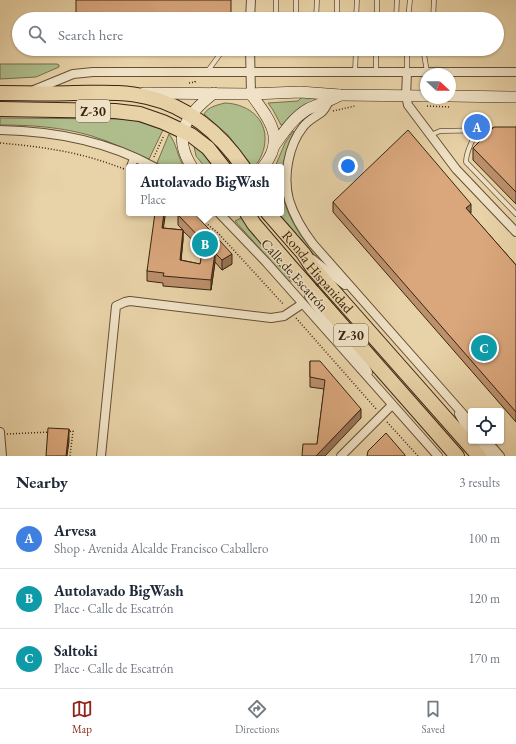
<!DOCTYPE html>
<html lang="en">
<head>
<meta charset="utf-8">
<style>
  body { margin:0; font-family:"EB Garamond",serif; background:#f6f6f7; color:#1f2937 }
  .controls { position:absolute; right:12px; bottom:12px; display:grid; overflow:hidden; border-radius:4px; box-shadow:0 1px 3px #0004 }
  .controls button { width:36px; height:36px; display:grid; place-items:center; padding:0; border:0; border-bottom:1px solid #e0e1e3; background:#fff; color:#1f2937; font:20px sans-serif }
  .compass { position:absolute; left:420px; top:68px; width:36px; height:36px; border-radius:50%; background:#fff; box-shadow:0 1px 3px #0004; rotate:111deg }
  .you { position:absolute; left:348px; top:166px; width:14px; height:14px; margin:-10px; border:3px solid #fff; border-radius:50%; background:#1a73e8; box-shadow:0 0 0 6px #1a73e833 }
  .badge { display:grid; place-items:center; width:26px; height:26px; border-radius:50%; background:#8f2418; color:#fff; font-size:13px; font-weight:700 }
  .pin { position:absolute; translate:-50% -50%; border:2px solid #fff; box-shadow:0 1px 4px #0006 }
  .popup { position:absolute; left:126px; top:164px; width:158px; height:52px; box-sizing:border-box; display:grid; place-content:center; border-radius:4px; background:#fff; filter:drop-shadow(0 1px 3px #0005); font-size:13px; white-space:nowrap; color:#747a83 }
  .popup b { font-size:15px; color:#1f2937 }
  .popup::after { content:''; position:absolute; left:50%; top:100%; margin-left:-8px; border:8px solid transparent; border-top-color:#fff }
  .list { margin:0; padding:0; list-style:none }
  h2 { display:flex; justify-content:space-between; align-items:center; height:52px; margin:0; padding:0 16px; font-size:17px }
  h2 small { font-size:13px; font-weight:400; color:#747a83 }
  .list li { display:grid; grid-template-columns:26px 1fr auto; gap:12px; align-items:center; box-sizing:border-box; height:60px; padding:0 16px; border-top:1px solid #e0e1e3 }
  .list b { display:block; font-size:15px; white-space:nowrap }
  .list p { margin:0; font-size:13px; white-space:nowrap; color:#747a83 }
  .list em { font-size:13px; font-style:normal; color:#747a83 }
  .icon { flex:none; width:22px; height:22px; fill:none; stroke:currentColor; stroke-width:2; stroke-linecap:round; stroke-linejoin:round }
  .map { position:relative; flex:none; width:516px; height:456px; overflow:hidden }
  .search { position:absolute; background:#fff; box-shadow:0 1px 3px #0004; left:12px; right:12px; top:12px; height:44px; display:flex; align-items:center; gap:10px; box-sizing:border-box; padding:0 14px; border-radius:22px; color:#747a83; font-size:15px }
  .sheet { height:232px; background:#fff }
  nav { display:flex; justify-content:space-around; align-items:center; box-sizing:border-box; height:56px; border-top:1px solid #e0e1e3; background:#fff; font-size:11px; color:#747a83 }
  nav a { display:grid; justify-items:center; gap:2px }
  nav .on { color:#8f2418 }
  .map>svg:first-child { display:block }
  .green { fill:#afbd8c; stroke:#74704e }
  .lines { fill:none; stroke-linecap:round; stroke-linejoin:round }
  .lane-casing { stroke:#655036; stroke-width:5.5 }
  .street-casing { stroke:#655036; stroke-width:10 }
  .secondary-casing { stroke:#392411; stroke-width:12 }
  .highway-casing { stroke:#392411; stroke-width:16 }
  .path { stroke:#392411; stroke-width:1.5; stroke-dasharray:1 2; stroke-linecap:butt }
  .lane { stroke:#f0e2c6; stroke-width:4 }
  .street { stroke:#f0e2c6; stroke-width:8 }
  .secondary { stroke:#f0e2c6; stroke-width:11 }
  .highway { stroke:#e8d2a7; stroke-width:14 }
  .wall { fill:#bb906c; stroke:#392411; fill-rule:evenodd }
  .shaded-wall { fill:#997558; stroke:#392411 }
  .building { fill:#daa77d; stroke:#392411 }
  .labels { text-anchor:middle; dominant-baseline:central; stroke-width:3; stroke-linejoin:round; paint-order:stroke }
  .shield { fill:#f0e2c6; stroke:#705d47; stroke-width:1 }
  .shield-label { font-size:13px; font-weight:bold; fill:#392411 }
  .street-label { font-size:14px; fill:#392411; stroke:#f0e2c6 }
</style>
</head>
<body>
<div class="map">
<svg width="516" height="456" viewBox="0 0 516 456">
  <rect width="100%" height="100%" fill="#e8d2a7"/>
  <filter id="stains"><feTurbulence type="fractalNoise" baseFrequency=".005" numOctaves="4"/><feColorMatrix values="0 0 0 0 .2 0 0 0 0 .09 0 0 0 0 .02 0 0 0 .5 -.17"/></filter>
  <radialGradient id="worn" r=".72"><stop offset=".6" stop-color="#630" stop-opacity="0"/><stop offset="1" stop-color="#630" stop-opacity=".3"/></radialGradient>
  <g class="green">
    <polygon points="0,64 57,64 59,65 59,67 36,77 0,79"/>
    <polygon points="302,97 316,99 284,124 281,125 273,110 268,103 298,101"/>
    <path d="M225,103c25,1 45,18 39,45 -2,7 -5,15 -11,19l-25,-32 -24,-21c4,-7 13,-9 21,-11z"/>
    <path d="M0,118l122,1 15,2 26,9 -14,29c-19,-8 -38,-17 -57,-23 -30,-9 -61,-11 -92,-11z"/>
    <path d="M293,131l1,1c-9,18 -12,35 -11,54h-2v-19h-6l10,-24z"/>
    <path d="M169,134c8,10 8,22 15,33h-20l-7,-4z"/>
    <polygon points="194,146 205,154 216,167 205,167 196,156"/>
    <path d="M284,201c7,22 18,38 33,54l-2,1 -37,-43h3v-11z"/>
    <polygon points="243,217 292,278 292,281 289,281 235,221"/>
  </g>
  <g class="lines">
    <g class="lane-casing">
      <g id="lane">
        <polyline points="276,19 276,0"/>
        <polyline points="296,19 296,0"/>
        <polyline points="316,19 317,0"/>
        <polyline points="337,19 337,0"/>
        <polyline points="356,19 357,0"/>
        <polyline points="377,19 377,0"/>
        <polyline points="396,19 397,0"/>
        <polyline points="408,19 410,0"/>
        <polyline points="433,19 434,0"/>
        <polyline points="426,49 424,54 427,72"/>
        <polyline points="207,72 223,50"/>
        <polyline points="355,72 356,49"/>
        <polyline points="376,72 376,49"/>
        <polyline points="407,73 407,49"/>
        <path d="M475,130c-1,12 -9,19 -9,32l50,52"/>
        <polyline points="431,135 440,131 495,130"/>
      </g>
    </g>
    <g class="street-casing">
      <g id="street">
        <polyline points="250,19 251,0"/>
        <polyline points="250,49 251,94"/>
        <polyline points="407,73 406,96 408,105 456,169 516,232"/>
        <polyline points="34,90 73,74 93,72 516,72"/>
        <path d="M329,101c-2,4 -4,8 -7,11 -7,5 -14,8 -19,15 -15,19 -20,50 -14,73 5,16 14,31 24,44l158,179"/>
        <path d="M0,130c53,1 107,11 154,37"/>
        <polyline points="131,167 134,158"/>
        <polyline points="219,213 266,262 438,456"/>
        <polyline points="312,259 345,285"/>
        <path d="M309,296c17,27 43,48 59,76"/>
        <polyline points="459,414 465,425 471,432"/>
        <polyline points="0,432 2,456"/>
        <polyline points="479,441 491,456"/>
        <polyline points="487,441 500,456"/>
        <polyline points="101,456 116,306 125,302 130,301 271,318 284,316 302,304"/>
        <polyline points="341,456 392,405"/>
      </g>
    </g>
    <g class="secondary-casing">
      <g id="secondary">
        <polyline points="144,93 251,94 300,92 340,95 426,96"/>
        <path d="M251,94c17,24 36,44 12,73"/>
        <polyline points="450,96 516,97"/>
        <path d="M274,146c10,-14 19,-28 34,-37 11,-5 22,-8 32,-14"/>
        <path d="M192,167c-21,-32 -5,-53 22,-74"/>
      </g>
    </g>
    <g class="highway-casing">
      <g id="highway">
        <path d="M0,93c24,0 49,1 73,0 25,0 50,-2 74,4 40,9 73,36 96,70"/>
        <polyline points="0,109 115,111 140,114 163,122 191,135 208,148 223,167"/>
        <polyline points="247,213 254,224 290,266 457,456"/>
        <path id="s1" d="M268,213l35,40 10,15 166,188"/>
      </g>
    </g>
    <g class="path">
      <polyline points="189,83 195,82 195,80"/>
      <polyline points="427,106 449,107"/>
      <polyline points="333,111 355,106"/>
      <path d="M0,143c45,4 81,9 124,26"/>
      <polyline points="154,157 164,135"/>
      <polyline points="194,213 219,234 284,305"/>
      <polyline points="296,318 377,410"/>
      <polyline points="387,422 418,456"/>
      <polyline points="67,432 73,431 70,456"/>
      <polyline points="7,434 50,432"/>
    </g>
    <use href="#lane" class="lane"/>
    <use href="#street" class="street"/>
    <use href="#secondary" class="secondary"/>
    <use href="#highway" class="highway"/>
  </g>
  <g class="wall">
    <polygon points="109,49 220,49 219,50"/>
    <rect x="226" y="49" width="4" height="1"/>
    <polygon points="516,127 516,204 473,160 473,148"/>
    <polygon points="333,202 471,214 516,265 516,422 333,212"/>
    <path d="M165,213l-2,15 20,2 -5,-5v-10l54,49 -10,6 -7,-8 -4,28 -48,-4v-3l-16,-2v-10zM183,231l20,19 -3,14 -19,-4 2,-20z"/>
    <polygon points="310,361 361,418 317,444 324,389 310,387"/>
  </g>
  <g class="shaded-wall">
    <polygon points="471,204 471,213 466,208"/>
    <polygon points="164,213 165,213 165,217 162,238 162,228"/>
    <polygon points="183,230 183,240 180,270 180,260"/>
    <polygon points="215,253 215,262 211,290 211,280"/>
    <polygon points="232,254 232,264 222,270 222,260"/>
    <polygon points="361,409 361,418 325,456 316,456"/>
    <polygon points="69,429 69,442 67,456 66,456"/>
  </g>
  <g class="building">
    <rect x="76" y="0" width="155" height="19"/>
    <polygon points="494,127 516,127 516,192 473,148"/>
    <polygon points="408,130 471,204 466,208 516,265 516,412 333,202"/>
    <polygon points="155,213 164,213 162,228 183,230 180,260 200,264 204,242 178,215 180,213 194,213 232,254 222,260 215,253 211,280 163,276 164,273 147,271"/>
    <polygon points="310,361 320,361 361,409 316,456 302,456 303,444 317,444 325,380 310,377"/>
    <polygon points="48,428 69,429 66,456 46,456"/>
    <polygon points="386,433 405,455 405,456 367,456 368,451"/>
  </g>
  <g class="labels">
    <g class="shield">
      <rect x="76" y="100" width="34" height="22" rx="3"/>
      <rect x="334" y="324" width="34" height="22" rx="3"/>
    </g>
    <g class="shield-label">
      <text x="93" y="111">Z-30</text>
      <text x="351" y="335">Z-30</text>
    </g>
    <g class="street-label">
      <text stroke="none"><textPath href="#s1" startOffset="77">Ronda Hispanidad</textPath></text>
      <text transform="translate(295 275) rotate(48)">Calle de Escatrón</text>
    </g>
  </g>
  <rect width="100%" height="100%" filter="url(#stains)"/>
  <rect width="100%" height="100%" fill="url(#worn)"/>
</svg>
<div class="controls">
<button><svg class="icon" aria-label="locate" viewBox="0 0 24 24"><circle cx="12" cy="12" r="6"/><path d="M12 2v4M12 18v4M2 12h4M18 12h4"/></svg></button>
</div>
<svg class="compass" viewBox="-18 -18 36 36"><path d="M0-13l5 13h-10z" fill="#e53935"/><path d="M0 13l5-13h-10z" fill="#747a83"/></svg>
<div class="you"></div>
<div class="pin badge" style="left:477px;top:127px;background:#3f7fe0">A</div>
<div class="pin badge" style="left:205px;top:244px;background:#0f9aa8">B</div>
<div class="popup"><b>Autolavado BigWash</b>Place</div>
<div class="pin badge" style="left:484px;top:348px;background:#0f9aa8">C</div>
<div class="search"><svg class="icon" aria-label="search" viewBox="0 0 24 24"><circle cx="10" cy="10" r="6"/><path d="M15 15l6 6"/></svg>Search here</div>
</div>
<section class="sheet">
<h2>Nearby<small>3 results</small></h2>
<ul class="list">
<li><span class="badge" style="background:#3f7fe0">A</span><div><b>Arvesa</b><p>Shop · Avenida Alcalde Francisco Caballero</p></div><em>100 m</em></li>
<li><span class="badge" style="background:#0f9aa8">B</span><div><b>Autolavado BigWash</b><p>Place · Calle de Escatrón</p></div><em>120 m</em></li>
<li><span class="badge" style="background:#0f9aa8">C</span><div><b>Saltoki</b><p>Place · Calle de Escatrón</p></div><em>170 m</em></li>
</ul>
</section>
<nav>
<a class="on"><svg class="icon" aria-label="map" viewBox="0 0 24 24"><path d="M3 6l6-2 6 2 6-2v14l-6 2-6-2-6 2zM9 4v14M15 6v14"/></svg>Map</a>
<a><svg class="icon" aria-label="directions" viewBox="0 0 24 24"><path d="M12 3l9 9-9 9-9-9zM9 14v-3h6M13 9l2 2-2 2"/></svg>Directions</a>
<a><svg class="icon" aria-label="saved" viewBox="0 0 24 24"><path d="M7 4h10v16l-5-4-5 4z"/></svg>Saved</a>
</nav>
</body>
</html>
